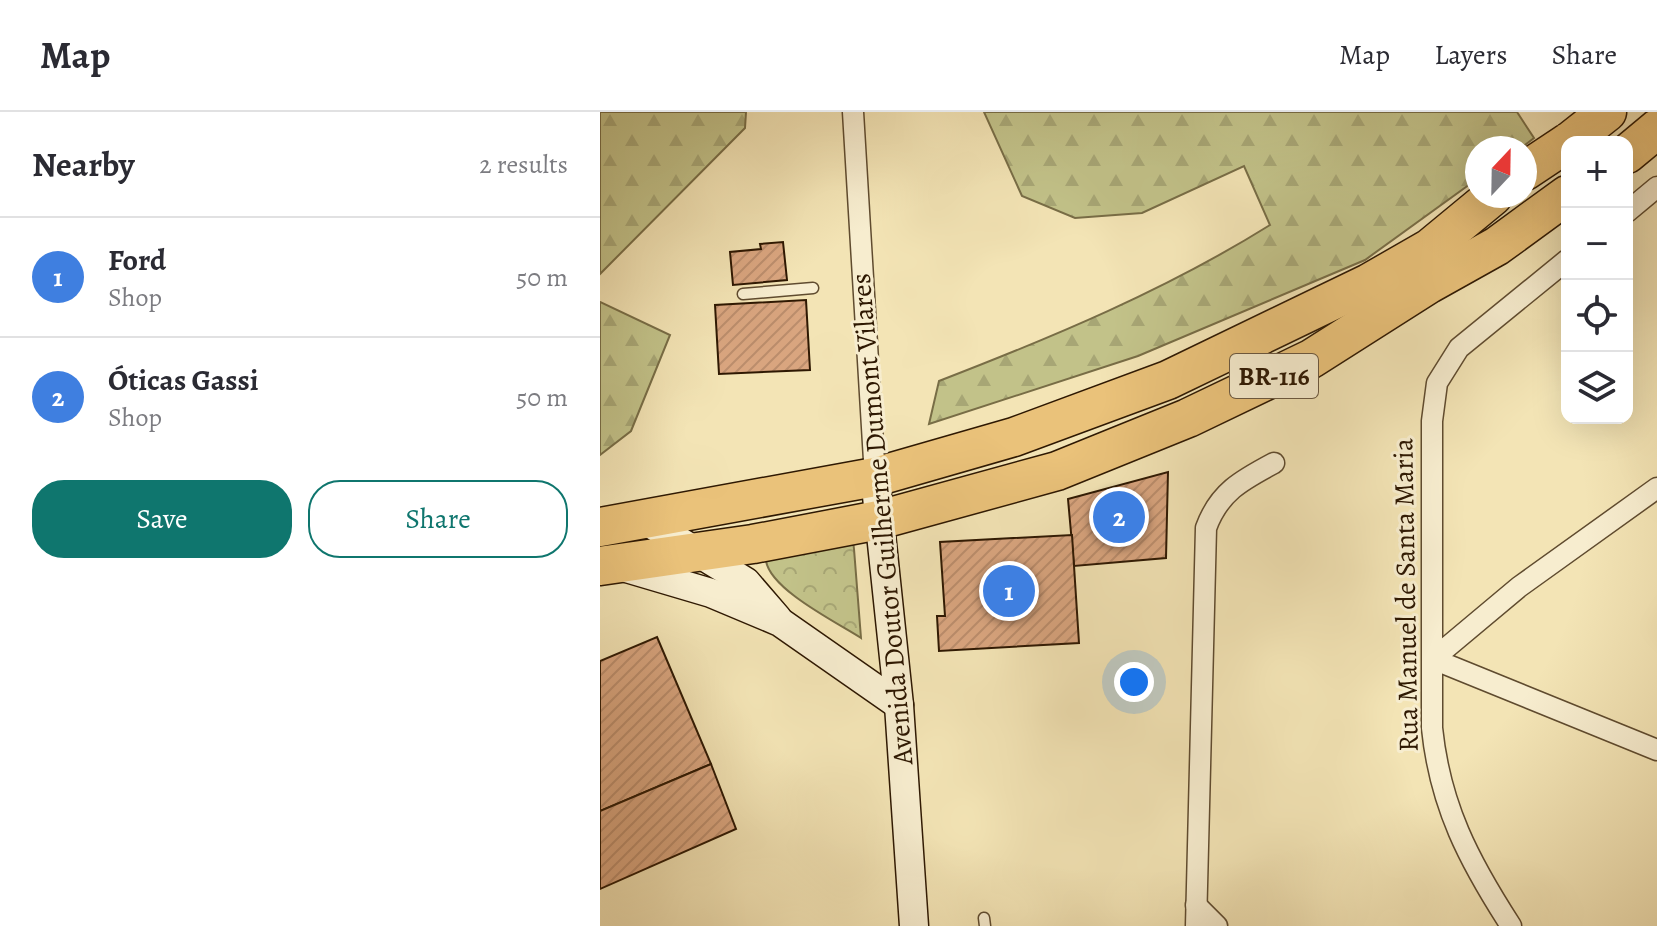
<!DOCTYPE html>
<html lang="en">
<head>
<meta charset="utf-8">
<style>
  body { margin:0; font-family:Alegreya,serif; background:#f7f7f7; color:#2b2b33 }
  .controls { position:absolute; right:24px; top:24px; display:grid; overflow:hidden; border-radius:16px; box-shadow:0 8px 32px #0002 }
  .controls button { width:72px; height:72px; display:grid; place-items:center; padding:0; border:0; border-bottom:2px solid #e1e1e2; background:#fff; color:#2b2b33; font:40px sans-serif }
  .compass { position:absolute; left:865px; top:24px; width:72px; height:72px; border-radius:50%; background:#fff; box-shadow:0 8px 32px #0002; rotate:22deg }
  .you { position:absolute; left:534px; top:570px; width:28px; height:28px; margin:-20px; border:6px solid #fff; border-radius:50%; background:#1a73e8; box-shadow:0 0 0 12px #1a73e833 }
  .badge { display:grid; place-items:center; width:52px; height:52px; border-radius:50%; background:#0f766e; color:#fff; font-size:26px; font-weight:700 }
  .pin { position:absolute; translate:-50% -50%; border:4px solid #fff; box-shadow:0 2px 8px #0006 }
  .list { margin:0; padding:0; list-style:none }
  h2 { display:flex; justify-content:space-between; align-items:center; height:104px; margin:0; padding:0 32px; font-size:34px }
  h2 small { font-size:26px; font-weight:400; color:#7c7c81 }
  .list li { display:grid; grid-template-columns:52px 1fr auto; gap:24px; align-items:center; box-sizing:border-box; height:120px; padding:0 32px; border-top:2px solid #e1e1e2 }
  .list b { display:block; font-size:30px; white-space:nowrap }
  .list p { margin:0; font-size:26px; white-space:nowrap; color:#7c7c81 }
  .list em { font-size:26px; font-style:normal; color:#7c7c81 }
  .actions { display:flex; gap:16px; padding:24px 32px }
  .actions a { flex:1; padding:18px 0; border:2px solid #0f766e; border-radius:32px; text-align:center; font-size:28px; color:#0f766e }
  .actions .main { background:#0f766e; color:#fff }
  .icon { flex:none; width:44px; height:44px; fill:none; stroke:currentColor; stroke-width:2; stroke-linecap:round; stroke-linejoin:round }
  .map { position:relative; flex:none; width:1057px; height:814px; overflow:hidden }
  header { display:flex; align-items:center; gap:48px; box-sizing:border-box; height:112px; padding:0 40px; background:#fff; border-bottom:2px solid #e1e1e2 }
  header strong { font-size:38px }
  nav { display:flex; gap:44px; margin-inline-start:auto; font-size:28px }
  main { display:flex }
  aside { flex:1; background:#fff }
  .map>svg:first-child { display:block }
  .forest { fill:url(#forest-firs); stroke:#786d46; stroke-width:2 }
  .park { fill:url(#park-crowns); stroke:#786d46; stroke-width:2 }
  .building { fill:url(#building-hatch); stroke:#2e1802; stroke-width:2 }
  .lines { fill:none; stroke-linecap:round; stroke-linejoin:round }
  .lane-casing { stroke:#5f4b2f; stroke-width:13 }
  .street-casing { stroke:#5f4b2f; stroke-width:23 }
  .secondary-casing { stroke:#2e1802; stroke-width:31 }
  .highway-casing { stroke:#2e1802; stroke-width:41 }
  .lane { stroke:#f7edcf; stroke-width:10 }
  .street { stroke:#f7edcf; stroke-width:20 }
  .secondary { stroke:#f7edcf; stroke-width:28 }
  .highway { stroke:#eac27a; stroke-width:38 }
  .labels { text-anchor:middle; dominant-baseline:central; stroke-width:6; stroke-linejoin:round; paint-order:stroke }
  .shield { fill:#f7edcf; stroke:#6a5840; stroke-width:2 }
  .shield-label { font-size:26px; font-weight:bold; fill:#2e1802 }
  .street-label { font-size:28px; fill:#2e1802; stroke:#f7edcf }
</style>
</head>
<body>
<header>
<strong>Map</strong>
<nav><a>Map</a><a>Layers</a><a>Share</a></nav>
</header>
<main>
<aside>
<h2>Nearby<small>2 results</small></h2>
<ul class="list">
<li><span class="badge" style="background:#3f7fe0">1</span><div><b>Ford</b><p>Shop</p></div><em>50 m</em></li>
<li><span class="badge" style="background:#3f7fe0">2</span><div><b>Óticas Gassi</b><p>Shop</p></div><em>50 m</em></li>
</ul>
<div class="actions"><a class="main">Save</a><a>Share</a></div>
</aside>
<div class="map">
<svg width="1057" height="814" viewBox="0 0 1057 814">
  <defs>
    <pattern id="forest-firs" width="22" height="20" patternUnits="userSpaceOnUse" patternTransform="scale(2)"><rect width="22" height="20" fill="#c2c289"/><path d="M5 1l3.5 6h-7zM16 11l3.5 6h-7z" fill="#a7a675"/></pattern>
    <pattern id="park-crowns" width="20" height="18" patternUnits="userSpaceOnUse" patternTransform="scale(2)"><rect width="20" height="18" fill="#c2c289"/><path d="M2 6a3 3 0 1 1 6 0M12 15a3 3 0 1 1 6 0" fill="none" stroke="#a7a675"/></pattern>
    <pattern id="building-hatch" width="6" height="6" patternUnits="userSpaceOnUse" patternTransform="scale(2)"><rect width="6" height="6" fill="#d9a57f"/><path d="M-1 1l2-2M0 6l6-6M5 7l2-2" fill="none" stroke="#bb8d6c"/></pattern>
  </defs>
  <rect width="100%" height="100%" fill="#f3e4b5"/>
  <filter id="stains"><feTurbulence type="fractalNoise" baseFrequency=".0025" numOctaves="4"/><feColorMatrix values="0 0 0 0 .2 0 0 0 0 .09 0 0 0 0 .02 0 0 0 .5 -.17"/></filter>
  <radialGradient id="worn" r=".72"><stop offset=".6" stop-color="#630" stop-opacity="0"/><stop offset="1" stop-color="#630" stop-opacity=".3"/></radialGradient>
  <g class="forest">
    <polygon points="0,0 146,0 145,16 0,162"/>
    <path d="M384,0h533l17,26 -13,10h-44v31l-112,81 -227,96 -209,68 10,-43c114,-44 227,-91 331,-156l-26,-59 -102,47 -67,5 -53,-22z"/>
    <polygon points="0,190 70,223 31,319 0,343"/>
  </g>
  <path class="park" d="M253,429l1,8 7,89c-25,-16 -90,-48 -95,-77z"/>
  <g class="building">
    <polygon points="183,130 187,168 133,173 130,140 161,137 160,132"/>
    <polygon points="206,188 210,258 119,262 115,193"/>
    <polygon points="568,360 566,446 474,454 468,387"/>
    <polygon points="472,423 479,531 339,539 337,504 345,504 340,430"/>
    <polygon points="57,525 111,652 0,699 0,549"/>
    <polygon points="111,652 136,717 0,777 0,699"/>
  </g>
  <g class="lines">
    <g class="lane-casing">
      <g id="lane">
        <polyline points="143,182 213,176"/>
        <polyline points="384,806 385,814"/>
      </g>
    </g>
    <g class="street-casing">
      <g id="street">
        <polyline points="253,0 275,365"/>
        <polyline points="1027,100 1057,75"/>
        <polyline points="1057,376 919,475 833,547 1057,638"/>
        <polyline points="596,793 617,814"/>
        <path d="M596,814l10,-398c13,-36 36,-48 68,-65"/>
        <path d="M911,814c-42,-65 -71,-120 -79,-198v-307l5,-38 22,-35 108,-88"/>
      </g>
    </g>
    <g class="secondary-casing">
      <g id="secondary">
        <polyline points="275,365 299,593 314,814"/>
        <polyline points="43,407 146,470 177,506"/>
        <polyline points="23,455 111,481 180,510 299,593"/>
      </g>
    </g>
    <g class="highway-casing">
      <g id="highway">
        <polyline points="969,30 1007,0"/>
        <polyline points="1027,42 1057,17"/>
        <polyline points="925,59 967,31"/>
        <polyline points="0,415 275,365 414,325 568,268 769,171 830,136 893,84"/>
        <polyline points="0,454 153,432 279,408 457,359 588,306 711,247 829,172 897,134 967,83"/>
      </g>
    </g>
    <use href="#lane" class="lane"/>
    <use href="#street" class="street"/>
    <use href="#secondary" class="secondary"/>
    <use href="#highway" class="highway"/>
  </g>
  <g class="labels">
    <rect class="shield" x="630" y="242" width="88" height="44" rx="6"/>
    <g class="shield-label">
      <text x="674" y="264">BR-116</text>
    </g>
    <g class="street-label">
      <text transform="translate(282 407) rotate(-95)">Avenida Doutor Guilherme Dumont Vilares</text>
      <text transform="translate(806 483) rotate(-91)">Rua Manuel de Santa Maria</text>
    </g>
  </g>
  <rect width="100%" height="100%" filter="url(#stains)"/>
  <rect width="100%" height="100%" fill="url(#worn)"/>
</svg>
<div class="controls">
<button>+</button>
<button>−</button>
<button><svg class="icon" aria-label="locate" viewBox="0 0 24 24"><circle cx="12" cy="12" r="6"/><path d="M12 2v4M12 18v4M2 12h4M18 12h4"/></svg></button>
<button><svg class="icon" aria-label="layers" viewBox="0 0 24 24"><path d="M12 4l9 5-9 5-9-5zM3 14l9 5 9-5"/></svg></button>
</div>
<svg class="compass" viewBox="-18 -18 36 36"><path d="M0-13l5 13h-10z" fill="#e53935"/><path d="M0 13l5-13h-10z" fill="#7c7c81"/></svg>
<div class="you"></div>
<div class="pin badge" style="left:409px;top:479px;background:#3f7fe0">1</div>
<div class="pin badge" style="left:519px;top:405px;background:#3f7fe0">2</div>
</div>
</main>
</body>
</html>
